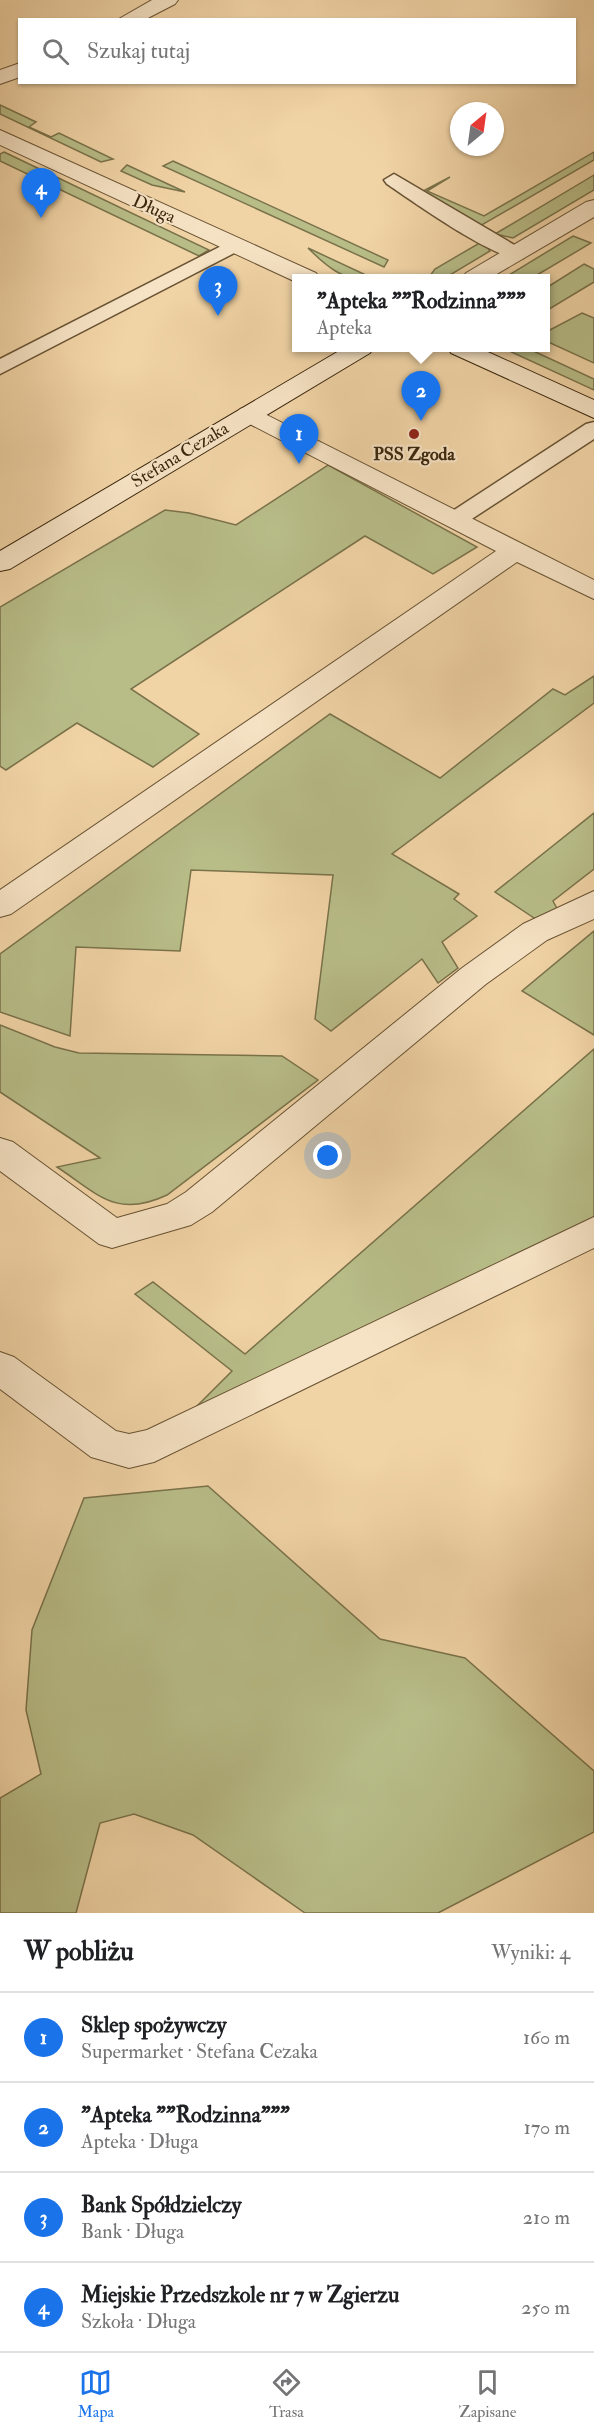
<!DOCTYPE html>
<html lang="pl">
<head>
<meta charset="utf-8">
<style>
  body { margin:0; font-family:"IM FELL Double Pica",serif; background:#f2f2f2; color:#202124 }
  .compass { position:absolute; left:450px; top:102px; width:54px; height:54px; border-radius:50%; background:#fff; box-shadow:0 2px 4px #0004; rotate:29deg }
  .you { position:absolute; left:328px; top:1156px; width:21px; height:21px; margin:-15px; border:4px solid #fff; border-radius:50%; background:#1a73e8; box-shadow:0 0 0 9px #1a73e833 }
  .badge { display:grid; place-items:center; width:39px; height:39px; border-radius:50%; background:#1a73e8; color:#fff; font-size:20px; font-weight:700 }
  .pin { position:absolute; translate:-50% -50px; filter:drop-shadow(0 2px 3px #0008) }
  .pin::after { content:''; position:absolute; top:32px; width:21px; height:18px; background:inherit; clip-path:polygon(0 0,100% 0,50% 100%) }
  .popup { position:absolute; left:292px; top:274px; width:258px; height:78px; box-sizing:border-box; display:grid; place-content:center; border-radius:0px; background:#fff; filter:drop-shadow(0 2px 4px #0005); font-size:20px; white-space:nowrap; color:#757577 }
  .popup b { font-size:22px; color:#202124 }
  .popup::after { content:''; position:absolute; left:50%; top:100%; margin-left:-12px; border:12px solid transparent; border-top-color:#fff }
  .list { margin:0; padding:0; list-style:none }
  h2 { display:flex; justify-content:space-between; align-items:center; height:78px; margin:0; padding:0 24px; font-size:26px }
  h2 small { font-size:20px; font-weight:400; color:#757577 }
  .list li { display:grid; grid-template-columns:39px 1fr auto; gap:18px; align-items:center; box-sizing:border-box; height:90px; padding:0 24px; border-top:2px solid #e0e0e0 }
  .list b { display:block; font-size:22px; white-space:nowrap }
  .list p { margin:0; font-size:20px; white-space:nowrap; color:#757577 }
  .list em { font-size:20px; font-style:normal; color:#757577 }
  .icon { flex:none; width:33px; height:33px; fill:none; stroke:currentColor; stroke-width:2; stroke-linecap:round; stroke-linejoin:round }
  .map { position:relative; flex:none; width:594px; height:1913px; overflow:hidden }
  .search { position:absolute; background:#fff; box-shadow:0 2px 4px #0004; left:18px; right:18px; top:18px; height:66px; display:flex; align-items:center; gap:15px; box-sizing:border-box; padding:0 21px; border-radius:0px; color:#757577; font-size:22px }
  .sheet { height:438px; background:#fff }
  nav { display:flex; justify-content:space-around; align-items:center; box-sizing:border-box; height:84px; border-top:2px solid #e0e0e0; background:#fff; font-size:16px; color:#757577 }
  nav a { display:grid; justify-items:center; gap:3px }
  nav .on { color:#1a73e8 }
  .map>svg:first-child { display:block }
  .green { fill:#b8bd88; stroke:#7a724a; stroke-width:1.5 }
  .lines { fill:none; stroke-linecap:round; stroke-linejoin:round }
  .service-casing { stroke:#685233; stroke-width:3 }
  .minor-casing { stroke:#685233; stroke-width:2 }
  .tertiary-casing { stroke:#685233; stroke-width:2 }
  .secondary-casing { stroke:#3b260d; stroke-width:2 }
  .service { fill:#f6e3c5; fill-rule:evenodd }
  .minor { fill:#f6e3c5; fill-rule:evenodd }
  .tertiary { fill:#f6e3c5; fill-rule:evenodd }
  .secondary { fill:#f6e3c5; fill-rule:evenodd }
  .poi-dot { fill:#8f2418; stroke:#f6e3c5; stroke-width:2 }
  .labels { text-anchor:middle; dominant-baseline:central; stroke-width:4.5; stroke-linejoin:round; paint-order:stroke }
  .far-street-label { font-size:18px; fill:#3b260d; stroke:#f6e3c5 }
  .far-poi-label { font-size:18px; font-weight:bold; fill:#3b260d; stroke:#f6e3c5 }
</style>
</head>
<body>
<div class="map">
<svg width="594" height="1913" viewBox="0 0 594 1913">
  <rect width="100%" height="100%" fill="#f1d4a6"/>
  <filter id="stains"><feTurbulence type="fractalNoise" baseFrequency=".00333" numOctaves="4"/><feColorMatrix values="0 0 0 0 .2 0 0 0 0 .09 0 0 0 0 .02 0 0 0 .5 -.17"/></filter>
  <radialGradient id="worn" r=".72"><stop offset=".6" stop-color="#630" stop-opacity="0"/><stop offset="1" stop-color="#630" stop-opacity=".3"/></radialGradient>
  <g class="green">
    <polygon points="0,105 36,122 29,127 51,137 59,133 113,159 101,162 0,114"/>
    <polygon points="4,152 209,250 199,256 0,161 0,154"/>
    <polygon points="594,152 594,160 480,226 423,191 450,177 427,191 484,216"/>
    <polygon points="173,161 388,260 384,267 163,166"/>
    <polygon points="127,165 185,192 152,185 121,171"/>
    <polygon points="594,175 594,190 513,238 495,234"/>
    <polygon points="573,236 591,243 532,278 504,278"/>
    <polygon points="483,241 490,251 445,278 429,277 435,269"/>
    <path d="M308,248l60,28c-21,10 -46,-14 -60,-28z"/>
    <polygon points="584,264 594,269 594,282 546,311 546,288"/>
    <polygon points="582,313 594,318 594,363 546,341 546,332"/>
    <polygon points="503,348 527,348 594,379 594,390"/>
    <polygon points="328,465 477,547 433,574 365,536 131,689 199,734 153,767 77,723 6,770 0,766 0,607 165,510 189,513 236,525"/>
    <polygon points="594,676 594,703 392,854 459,894 454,899 477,916 442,942 458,968 438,983 422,959 331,1031 315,1019 333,875 191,870 180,951 76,947 70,1036 0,1012 0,954 330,714 440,778 553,689 565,695"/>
    <polygon points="594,813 594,869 553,901 559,912 537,920 495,892"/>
    <polygon points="594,931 594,1035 522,991"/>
    <path d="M0,1025l55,22 24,6 203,3 36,24 -151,115c-51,24 -69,-1 -110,-28l43,-9 -100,-66z"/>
    <polygon points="594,1049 594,1223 182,1421 232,1371 135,1294 153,1282 245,1354"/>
    <polygon points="208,1486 380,1639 465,1658 594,1771 594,1832 438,1913 305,1913 193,1835 134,1814 100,1823 76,1913 0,1913 0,1798 41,1774 26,1710 32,1630 84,1498"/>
  </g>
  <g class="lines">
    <g class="service-casing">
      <g id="service">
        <path d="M394,174l129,76 3,4 -3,4c-23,6 -112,-58 -136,-74l-3,-4z"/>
        <polygon points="235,239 242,241 245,245 242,249 0,374 0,359"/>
        <polygon points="594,422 594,439 464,524 448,524 444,519 448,514 586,424"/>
      </g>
    </g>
    <g class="minor-casing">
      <g id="minor">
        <polygon points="152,0 178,0 175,4 144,20 117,20"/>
        <polygon points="20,63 20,77 0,84 0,70"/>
        <polygon points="249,406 594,580 594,599 517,562 11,914 0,917 0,890 496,551 240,419 236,414 240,409"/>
        <polygon points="594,891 594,919 547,940 486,984 212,1212 191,1225 112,1248 99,1244 0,1171 0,1138 13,1142 117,1218 167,1204 186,1192 462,968 523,924"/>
        <polygon points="594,1217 594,1248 154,1462 129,1468 91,1457 0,1389 0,1352 14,1357 116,1431 129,1434 147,1430"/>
      </g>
    </g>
    <g class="tertiary-casing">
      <g id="tertiary">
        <polygon points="0,130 316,273 320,278 296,278 296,282 0,145"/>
        <polygon points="594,200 594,217 490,278 462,278 466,273 586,202"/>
      </g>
    </g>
    <g class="secondary-casing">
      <g id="secondary">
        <polygon points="344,348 373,348 370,353 10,569 0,571 0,551"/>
        <polygon points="448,348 479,348 594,400 594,418 451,353"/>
      </g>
    </g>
    <use href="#service" class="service"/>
    <use href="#minor" class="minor"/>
    <use href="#tertiary" class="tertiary"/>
    <use href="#secondary" class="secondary"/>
  </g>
  <circle class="poi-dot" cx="414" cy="434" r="6"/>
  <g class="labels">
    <g class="far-street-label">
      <text transform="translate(154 209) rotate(24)">Długa</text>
      <text transform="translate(180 455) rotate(-31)">Stefana Cezaka</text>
    </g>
    <g class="far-poi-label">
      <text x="414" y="454">PSS Zgoda</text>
    </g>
  </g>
  <rect width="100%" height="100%" filter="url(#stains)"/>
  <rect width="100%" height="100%" fill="url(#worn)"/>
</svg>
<svg class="compass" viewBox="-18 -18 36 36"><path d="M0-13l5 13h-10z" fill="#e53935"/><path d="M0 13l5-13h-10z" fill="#757577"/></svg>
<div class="you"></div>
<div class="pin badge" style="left:299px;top:464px">1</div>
<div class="pin badge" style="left:421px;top:421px">2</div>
<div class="popup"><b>&quot;Apteka &quot;&quot;Rodzinna&quot;&quot;&quot;</b>Apteka</div>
<div class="pin badge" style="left:218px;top:316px">3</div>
<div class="pin badge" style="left:41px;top:218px">4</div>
<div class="search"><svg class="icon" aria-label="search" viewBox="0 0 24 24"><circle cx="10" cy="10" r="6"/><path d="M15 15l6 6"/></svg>Szukaj tutaj</div>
</div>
<section class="sheet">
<h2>W pobliżu<small>Wyniki: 4</small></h2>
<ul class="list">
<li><span class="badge">1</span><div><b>Sklep spożywczy</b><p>Supermarket · Stefana Cezaka</p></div><em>160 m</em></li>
<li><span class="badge">2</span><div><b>&quot;Apteka &quot;&quot;Rodzinna&quot;&quot;&quot;</b><p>Apteka · Długa</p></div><em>170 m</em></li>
<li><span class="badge">3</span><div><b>Bank Spółdzielczy</b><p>Bank · Długa</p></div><em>210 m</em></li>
<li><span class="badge">4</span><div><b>Miejskie Przedszkole nr 7 w Zgierzu</b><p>Szkoła · Długa</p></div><em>250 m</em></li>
</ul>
</section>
<nav>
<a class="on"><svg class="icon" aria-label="map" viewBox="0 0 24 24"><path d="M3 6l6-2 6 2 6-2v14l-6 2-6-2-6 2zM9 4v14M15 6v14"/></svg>Mapa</a>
<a><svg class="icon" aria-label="directions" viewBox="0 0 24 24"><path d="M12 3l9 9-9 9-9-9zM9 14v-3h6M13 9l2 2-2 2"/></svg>Trasa</a>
<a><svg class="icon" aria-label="saved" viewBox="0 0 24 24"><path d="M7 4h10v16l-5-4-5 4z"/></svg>Zapisane</a>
</nav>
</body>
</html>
